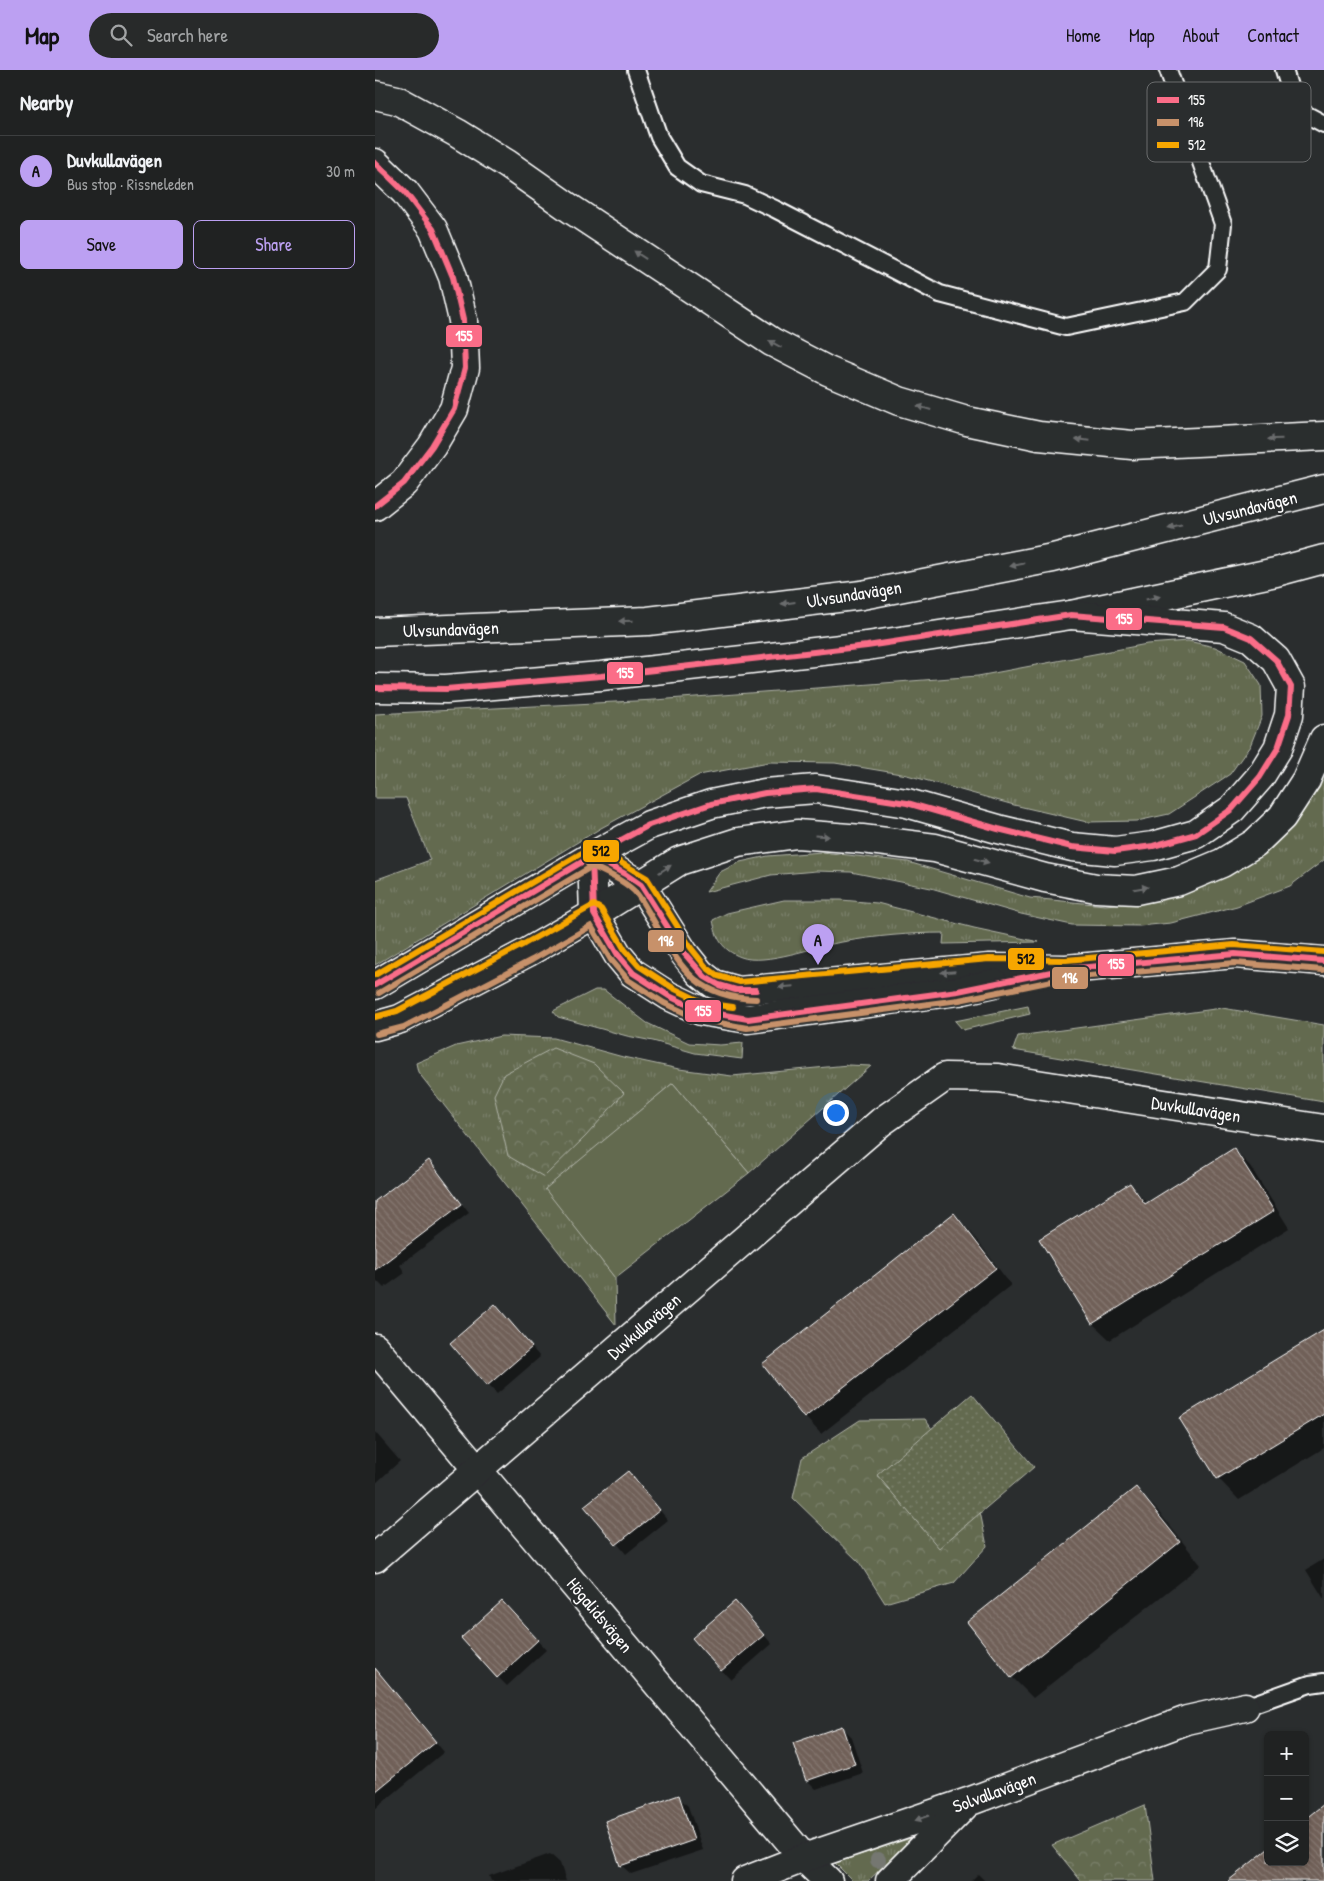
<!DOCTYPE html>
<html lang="en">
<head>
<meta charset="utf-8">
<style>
  body { margin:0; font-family:"Patrick Hand",sans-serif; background:#282a2a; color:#f1f3f6 }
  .controls { position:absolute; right:15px; bottom:15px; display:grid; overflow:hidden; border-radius:8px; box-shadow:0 1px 4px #0004 }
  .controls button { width:45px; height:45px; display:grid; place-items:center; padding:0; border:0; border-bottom:1px solid #3d3f40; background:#202222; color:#f1f3f6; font:25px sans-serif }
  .you { position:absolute; left:460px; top:1042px; width:18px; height:18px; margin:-12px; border:4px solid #fff; border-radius:50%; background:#1a73e8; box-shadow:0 0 0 8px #1a73e833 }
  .badge { display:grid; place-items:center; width:32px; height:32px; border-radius:50%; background:#bca0f2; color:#111; font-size:16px; font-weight:700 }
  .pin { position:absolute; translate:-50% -41px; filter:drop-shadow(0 1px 2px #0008) }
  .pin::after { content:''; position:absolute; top:26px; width:18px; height:15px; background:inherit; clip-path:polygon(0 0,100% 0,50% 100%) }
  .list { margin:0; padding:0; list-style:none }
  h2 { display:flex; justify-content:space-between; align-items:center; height:65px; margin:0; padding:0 20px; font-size:21px }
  h2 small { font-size:16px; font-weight:400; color:#a2a4a5 }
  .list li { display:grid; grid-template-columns:32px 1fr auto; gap:15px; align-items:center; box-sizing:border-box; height:70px; padding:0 20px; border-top:1px solid #3d3f40 }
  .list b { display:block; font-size:19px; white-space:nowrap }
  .list p { margin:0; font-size:16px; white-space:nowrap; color:#a2a4a5 }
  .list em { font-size:16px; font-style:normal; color:#a2a4a5 }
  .actions { display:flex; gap:10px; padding:15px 20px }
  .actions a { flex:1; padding:11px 0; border:1px solid #bca0f2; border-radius:8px; text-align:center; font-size:18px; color:#bca0f2 }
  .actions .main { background:#bca0f2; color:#111 }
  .icon { flex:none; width:28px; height:28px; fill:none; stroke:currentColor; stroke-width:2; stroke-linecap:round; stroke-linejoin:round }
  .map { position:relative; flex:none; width:949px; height:1811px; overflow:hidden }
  header { display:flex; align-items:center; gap:30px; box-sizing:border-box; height:70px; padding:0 25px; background:#bca0f2; color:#111 }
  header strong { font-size:24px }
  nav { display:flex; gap:28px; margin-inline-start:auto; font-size:18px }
  .search { width:350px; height:45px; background:#282a2a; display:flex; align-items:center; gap:12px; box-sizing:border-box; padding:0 18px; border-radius:28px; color:#a2a4a5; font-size:19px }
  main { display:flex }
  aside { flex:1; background:#202222 }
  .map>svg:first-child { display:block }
  .grass { fill:url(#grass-tufts); stroke:#b1b4a8 }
  .forest { fill:url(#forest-crowns); stroke:#b1b4a8 }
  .park { fill:url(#park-dots); stroke:#b1b4a8 }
  .pitch { fill:#636a50; stroke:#b1b4a8 }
  .shadow { fill:#0007 }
  .building { fill:url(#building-back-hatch); stroke:#fff }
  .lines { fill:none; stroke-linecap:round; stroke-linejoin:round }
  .lane-casing { stroke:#fff; stroke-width:20 }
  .street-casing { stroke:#fff; stroke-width:31 }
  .secondary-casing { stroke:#fff; stroke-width:31 }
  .primary-casing { stroke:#fff; stroke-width:31 }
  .lane { stroke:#2a2d2e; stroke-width:16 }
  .street { stroke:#2a2d2e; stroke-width:28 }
  .secondary { stroke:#2a2d2e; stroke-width:28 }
  .primary { stroke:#2a2d2e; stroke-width:28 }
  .bus-1-casing { stroke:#2a2d2e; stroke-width:10 }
  .bus-2-casing { stroke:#2a2d2e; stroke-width:10 }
  .bus-3-casing { stroke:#2a2d2e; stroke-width:10 }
  .bus-1 { stroke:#fb6d88; stroke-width:6 }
  .bus-2 { stroke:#c7916a; stroke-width:6 }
  .bus-3 { stroke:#f7a600; stroke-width:6 }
  .tree { fill:#747771 }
  .oneway { fill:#6a6c6d }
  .labels { text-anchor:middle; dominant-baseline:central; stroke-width:4.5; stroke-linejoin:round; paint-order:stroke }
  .street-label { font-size:18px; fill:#fff; stroke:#2a2d2e }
  .key { fill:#2a2d2e; stroke:#6a6c6d; stroke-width:1 }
  .key-label { font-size:14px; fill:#fff }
  .line-badge { stroke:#2a2d2e; stroke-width:2 }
  .badge-label { font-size:14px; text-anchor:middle; font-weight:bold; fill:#fff }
  .pale-badge-label { font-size:14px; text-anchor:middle; font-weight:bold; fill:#111 }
</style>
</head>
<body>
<header>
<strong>Map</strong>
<div class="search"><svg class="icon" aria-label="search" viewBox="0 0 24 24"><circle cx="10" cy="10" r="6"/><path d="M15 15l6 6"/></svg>Search here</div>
<nav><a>Home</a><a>Map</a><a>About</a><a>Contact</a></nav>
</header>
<main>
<aside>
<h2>Nearby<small></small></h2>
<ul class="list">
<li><span class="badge">A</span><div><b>Duvkullavägen</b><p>Bus stop · Rissneleden</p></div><em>30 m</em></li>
</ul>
<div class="actions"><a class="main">Save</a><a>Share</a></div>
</aside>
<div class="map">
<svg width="949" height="1811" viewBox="0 0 949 1811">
  <defs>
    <pattern id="grass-tufts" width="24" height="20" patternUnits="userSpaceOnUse" patternTransform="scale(1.25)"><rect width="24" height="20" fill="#636a50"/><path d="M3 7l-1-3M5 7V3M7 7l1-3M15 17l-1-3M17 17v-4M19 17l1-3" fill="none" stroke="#7a806a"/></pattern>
    <pattern id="forest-crowns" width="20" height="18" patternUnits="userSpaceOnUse" patternTransform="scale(1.25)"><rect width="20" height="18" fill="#636a50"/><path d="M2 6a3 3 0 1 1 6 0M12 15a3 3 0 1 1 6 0" fill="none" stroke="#7a806a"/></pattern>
    <pattern id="park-dots" width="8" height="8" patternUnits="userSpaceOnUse" patternTransform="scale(1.25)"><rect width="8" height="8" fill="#636a50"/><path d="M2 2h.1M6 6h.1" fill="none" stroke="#7a806a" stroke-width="1.8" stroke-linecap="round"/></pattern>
    <pattern id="building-back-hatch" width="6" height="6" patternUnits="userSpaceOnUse" patternTransform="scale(1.25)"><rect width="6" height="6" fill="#706058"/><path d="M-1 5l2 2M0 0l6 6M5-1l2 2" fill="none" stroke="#857871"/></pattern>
  </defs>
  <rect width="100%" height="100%" fill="#2a2d2e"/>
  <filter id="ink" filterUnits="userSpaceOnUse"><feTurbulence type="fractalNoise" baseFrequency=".02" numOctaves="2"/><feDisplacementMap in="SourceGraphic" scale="10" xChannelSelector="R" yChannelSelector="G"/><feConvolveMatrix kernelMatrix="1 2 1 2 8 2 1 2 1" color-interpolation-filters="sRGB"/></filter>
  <g filter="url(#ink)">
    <g class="grass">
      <polygon points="813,571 840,577 870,591 886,615 887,646 875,676 855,704 794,744 762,751 712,752 639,735 532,705 460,693 394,692 324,705 226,758 0,895 0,810 55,790 31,728 0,728 0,644 280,630 603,606 772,574"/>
      <polygon points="949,705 949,790 915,816 862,836 796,853 764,856 697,855 646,844 556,818 476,802 441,801 396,805 331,822 345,802 365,792 393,786 447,782 533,792 655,828 730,835 784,830 819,819 918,753 945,717"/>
      <path d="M409,830h57l36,3 97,25 65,14 -96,2 1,-11c-34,0 -68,3 -102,9 -26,4 -78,24 -101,15 -19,-7 -25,-19 -28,-37l14,-7z"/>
      <polygon points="220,920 229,920 272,953 314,973 345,975 368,973 367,989 320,983 278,971 252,966 183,947 178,941"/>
      <polygon points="653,936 655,944 588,960 580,951"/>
      <polygon points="847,938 949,955 949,1032 638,980 643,966"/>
      <polygon points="126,966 179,968 248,987 304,999 357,1006 473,995 496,996 374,1103 298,1013 171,1119 240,1208 241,1255 43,1002 41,993 81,976"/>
      <polygon points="539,1767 493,1811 478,1811 460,1793"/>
    </g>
    <g class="forest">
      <polygon points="178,978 219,994 249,1023 211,1066 169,1107 133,1086 119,1025 129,1004"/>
      <polygon points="550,1349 601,1422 612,1476 579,1513 510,1533 484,1492 418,1428 427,1388 485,1350"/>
      <polygon points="770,1735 780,1811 706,1811 677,1775"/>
    </g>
    <polygon class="park" points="597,1324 659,1397 564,1478 502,1405"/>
    <polygon class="pitch" points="298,1013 374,1103 240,1208 170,1119"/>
    <g class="shadow">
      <polygon points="859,1080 875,1096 914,1158 735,1270 718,1254 666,1169 755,1114 773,1134"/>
      <polygon points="54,1092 94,1143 25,1195 30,1203 9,1218 0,1209 0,1133"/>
      <polygon points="579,1145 595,1161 636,1215 446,1364 430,1347 388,1294"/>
      <polygon points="129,1245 165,1287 122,1324 113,1315"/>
      <polygon points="949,1261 949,1378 864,1430 843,1408"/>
      <polygon points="0,1362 25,1391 0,1414"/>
      <polygon points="253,1403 293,1450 251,1484 211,1436"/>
      <polygon points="761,1418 782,1440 826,1495 658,1628 637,1607"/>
      <polygon points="949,1489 949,1529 931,1500"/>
      <polygon points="136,1542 171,1580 132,1616 123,1607"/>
      <polygon points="369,1542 397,1574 356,1610 346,1600"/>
      <polygon points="0,1618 18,1620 69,1682 0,1739"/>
      <polygon points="467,1658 476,1667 488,1703 441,1719 432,1710"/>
      <polygon points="303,1727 313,1736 328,1780 256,1804 246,1795"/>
      <polygon points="175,1784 185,1793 191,1811 116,1811 114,1806"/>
      <polygon points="603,1804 610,1811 596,1811"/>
    </g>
    <g class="building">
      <polygon points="859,1078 899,1141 717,1254 664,1169 755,1113 770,1134"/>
      <polygon points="54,1090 87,1134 0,1200 0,1131"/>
      <polygon points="579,1143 621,1198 429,1348 387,1294"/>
      <polygon points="120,1234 157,1277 112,1316 75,1273"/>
      <polygon points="949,1260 949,1344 842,1409 804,1348"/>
      <polygon points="253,1401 285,1440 241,1475 209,1436"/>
      <polygon points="761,1417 805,1472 636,1608 592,1552"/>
      <polygon points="127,1531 163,1570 122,1608 86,1568"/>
      <polygon points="360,1531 389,1565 346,1601 317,1568"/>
      <polygon points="0,1598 61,1672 0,1722"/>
      <polygon points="467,1656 480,1694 431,1711 418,1673"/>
      <polygon points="304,1725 319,1770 245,1796 230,1751"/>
      <polygon points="949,1734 949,1811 853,1811 893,1779 893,1792 930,1792 930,1749"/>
    </g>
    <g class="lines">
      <g class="lane-casing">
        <g id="lane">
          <polyline points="261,0 284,67 302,97 326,114 370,125 400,139 565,224 691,257 810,232 843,199 848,154 793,0"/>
          <polyline points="909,0 921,39 949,54"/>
          <polyline points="870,1637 935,1614 949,1612"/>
        </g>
      </g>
      <g class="street-casing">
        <g id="street">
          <polyline points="0,1278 429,1788 453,1811"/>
          <polyline points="0,1488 506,1052 570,1007 623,1008 949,1059"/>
          <polyline points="370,1811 429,1788 593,1732 812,1650 870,1637"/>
          <polyline points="515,1811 589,1736"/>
        </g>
      </g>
      <g class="secondary-casing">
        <g id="secondary">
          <polyline points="217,786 266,815 309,883 325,903 339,914 364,921 615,898 691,899 860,884 949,891"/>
          <polyline points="217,786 219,844 243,885 258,903 294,926 326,941 373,949 583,921 619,913"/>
          <polyline points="0,915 217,786"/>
          <polyline points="0,956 25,949 153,882 219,844"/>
        </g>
      </g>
      <g class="primary-casing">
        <g id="primary">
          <polyline points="0,25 22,30 82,63 132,94 196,139 397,272 453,301 524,331 592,351 664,366 757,375 949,366"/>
          <polyline points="0,93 30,122 58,159 78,207 88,250 90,298 79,339 57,376 29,413 0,436"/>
          <polyline points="0,562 273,551 487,525 678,488 949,419"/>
          <polyline points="0,618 71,619 226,606 492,576 696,545 901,502 949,489"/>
          <polyline points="217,786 274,755 336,734 390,723 441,719 532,733 623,759 697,777 740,781 778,776 821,764 857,739 885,707 903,678 914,645 916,617 901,590 876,568 849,557 696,545"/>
          <polyline points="219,844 304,791 363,772 422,764 487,769 560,778 670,808 721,818 761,820 804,811 847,793 880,773 907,747 931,710 949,669"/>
        </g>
      </g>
      <use href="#lane" class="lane"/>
      <use href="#street" class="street"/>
      <use href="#secondary" class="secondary"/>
      <use href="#primary" class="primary"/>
      <g class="bus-1-casing">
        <g id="bus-1">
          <polyline points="0,93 30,122 58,159 78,207 88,250 90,298 79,339 57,376 29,413 0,436"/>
          <polyline points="0,618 71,619 226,606 492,576 696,545 849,557 876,568 901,590 916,617 914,645 903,678 885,707 857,739 821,764 778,776 740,781 697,777 623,759 532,733 441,719 390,723 336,734 274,755 217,786 0,915"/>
          <polyline points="217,786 219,844 243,885 258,903 294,926 326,941 373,949 583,921 691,899 860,884 949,891"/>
          <polyline points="217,786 250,804 266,815 309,883 330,907 344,915 361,920 381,920"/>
        </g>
      </g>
      <g class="bus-2-casing">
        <g id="bus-2">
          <path d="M213,794c15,8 37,16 49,30 5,6 8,13 12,19 30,50 42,84 107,86"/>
          <polyline points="4,923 221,794"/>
          <polyline points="2,964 29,957 157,890 216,856 236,890 253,910 289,933 323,949 372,958 584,930 692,908 860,893 948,900"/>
        </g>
      </g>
      <g class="bus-3-casing">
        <g id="bus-3">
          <polyline points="0,905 217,777 221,778 272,808 316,878 331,897 343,906 365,912 614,889 691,890 859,875 949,882"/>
          <polyline points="0,947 22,941 149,874 219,835 226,839 250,880 264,896 298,918 329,933 358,937"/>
        </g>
      </g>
      <use href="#bus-1" class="bus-1"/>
      <use href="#bus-2" class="bus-2"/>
      <use href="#bus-3" class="bus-3"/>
    </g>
    <circle class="tree" cx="503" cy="1790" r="8"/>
    <defs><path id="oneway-solid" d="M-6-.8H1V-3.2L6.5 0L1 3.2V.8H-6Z" transform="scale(1.25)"/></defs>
    <g class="oneway">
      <use href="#oneway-solid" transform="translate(265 185) rotate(-146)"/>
      <use href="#oneway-solid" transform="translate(400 274) rotate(-151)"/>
      <use href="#oneway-solid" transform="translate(549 338) rotate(-164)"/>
      <use href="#oneway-solid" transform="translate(900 369) rotate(178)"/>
      <use href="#oneway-solid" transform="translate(708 370) rotate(-174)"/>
      <use href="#oneway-solid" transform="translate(800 457) rotate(166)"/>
      <use href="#oneway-solid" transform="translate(642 495) rotate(169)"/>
      <use href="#oneway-solid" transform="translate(778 528) rotate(-12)"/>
      <use href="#oneway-solid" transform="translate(413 533) rotate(173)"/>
      <use href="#oneway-solid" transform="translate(251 551) rotate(178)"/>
      <use href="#oneway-solid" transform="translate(447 766) rotate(4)"/>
      <use href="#oneway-solid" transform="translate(607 791) rotate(15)"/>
      <use href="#oneway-solid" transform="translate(290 799) rotate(-32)"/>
      <use href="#oneway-solid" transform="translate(766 818) rotate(-9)"/>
      <use href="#oneway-solid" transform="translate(573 902) rotate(175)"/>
      <use href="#oneway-solid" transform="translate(411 917) rotate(175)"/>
      <use href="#oneway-solid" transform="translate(547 1748) rotate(161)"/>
    </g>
  </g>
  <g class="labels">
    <g class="street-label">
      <text transform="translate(875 438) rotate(-14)">Ulvsundavägen</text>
      <text transform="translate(479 524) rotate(-9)">Ulvsundavägen</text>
      <text transform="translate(76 559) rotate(-2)">Ulvsundavägen</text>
      <text transform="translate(821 1039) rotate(9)">Duvkullavägen</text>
      <text transform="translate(269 1256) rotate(-41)">Duvkullavägen</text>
      <text transform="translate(225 1545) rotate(50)">Högalidsvägen</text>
      <text transform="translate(619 1722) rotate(-20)">Solvallavägen</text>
    </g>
  </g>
  <rect x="772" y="12" width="164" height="80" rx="8" class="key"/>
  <rect x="782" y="27" width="22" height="6" fill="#fb6d88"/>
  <rect x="782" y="49" width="22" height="7" fill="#c7916a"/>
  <rect x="782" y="72" width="22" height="6" fill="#f7a600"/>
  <g class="key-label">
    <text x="813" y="35">155</text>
    <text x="813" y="57">196</text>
    <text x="813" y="80">512</text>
  </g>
  <g class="line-badge">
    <rect x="70" y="254" width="38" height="24" rx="5" fill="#fb6d88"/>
    <rect x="730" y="537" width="38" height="24" rx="5" fill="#fb6d88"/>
    <rect x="231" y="591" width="38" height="24" rx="5" fill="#fb6d88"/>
    <rect x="207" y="769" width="38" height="24" rx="5" fill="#f7a600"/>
    <rect x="272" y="859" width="38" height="24" rx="5" fill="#c7916a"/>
    <rect x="632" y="877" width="38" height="24" rx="5" fill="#f7a600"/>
    <rect x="722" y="883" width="38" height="24" rx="5" fill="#fb6d88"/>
    <rect x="676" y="896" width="38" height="24" rx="5" fill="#c7916a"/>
    <rect x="309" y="929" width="38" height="24" rx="5" fill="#fb6d88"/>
  </g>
  <g class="badge-label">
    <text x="89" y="271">155</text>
    <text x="749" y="554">155</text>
    <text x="250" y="608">155</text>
    <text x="291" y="876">196</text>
    <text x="741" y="899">155</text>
    <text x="695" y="913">196</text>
    <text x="328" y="946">155</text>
  </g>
  <g class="pale-badge-label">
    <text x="226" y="786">512</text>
    <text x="651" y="894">512</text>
  </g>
</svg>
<div class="controls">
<button>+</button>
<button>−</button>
<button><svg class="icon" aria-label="layers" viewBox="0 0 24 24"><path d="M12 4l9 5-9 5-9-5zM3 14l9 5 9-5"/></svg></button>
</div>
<div class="you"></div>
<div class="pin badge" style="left:443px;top:895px">A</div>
</div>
</main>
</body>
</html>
